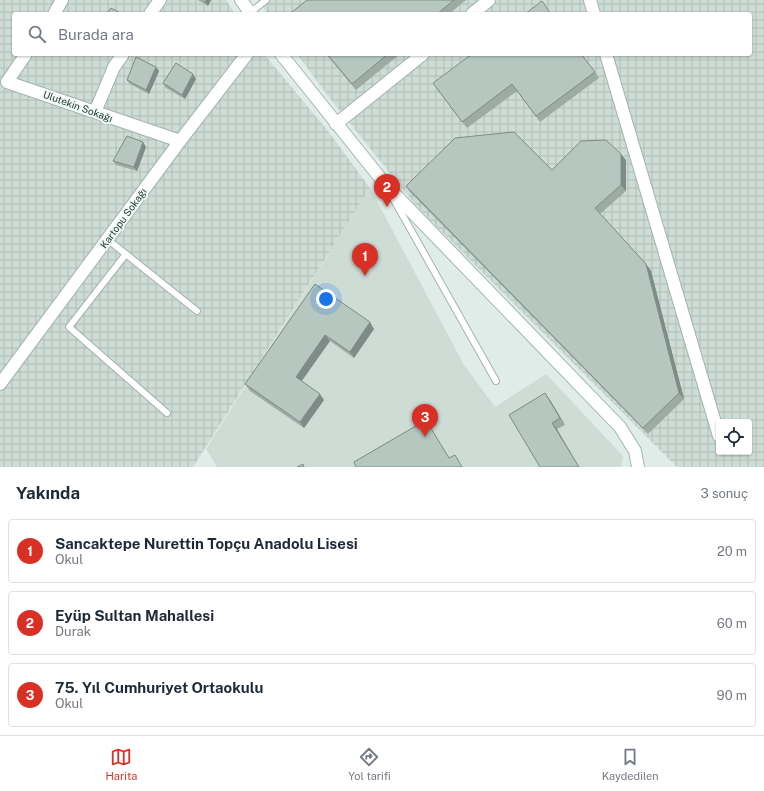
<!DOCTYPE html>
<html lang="tr">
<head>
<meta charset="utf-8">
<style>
  body { margin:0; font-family:"Public Sans",sans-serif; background:#f6f6f7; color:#1f2937 }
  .controls { position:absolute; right:12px; bottom:12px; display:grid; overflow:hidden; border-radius:4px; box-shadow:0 1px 3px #0004 }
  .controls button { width:36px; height:36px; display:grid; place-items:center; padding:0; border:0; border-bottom:1px solid #e0e1e3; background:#fff; color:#1f2937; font:20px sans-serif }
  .you { position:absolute; left:326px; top:299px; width:14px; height:14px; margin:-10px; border:3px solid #fff; border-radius:50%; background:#1a73e8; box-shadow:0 0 0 6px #1a73e833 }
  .badge { display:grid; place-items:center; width:26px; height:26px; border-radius:50%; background:#d93025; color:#fff; font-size:13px; font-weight:700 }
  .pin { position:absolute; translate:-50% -33px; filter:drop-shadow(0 1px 2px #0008) }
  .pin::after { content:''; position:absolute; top:21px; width:14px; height:12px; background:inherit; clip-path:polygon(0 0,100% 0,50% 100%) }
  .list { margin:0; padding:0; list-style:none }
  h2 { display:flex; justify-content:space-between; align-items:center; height:52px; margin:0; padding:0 16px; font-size:17px }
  h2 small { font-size:13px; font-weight:400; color:#747a83 }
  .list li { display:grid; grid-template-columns:26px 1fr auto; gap:12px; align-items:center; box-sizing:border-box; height:64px; margin:0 8px 8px; padding:0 8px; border:1px solid #e0e1e3; border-radius:4px }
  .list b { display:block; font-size:15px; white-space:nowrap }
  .list p { margin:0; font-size:13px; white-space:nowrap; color:#747a83 }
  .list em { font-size:13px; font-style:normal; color:#747a83 }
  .icon { flex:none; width:22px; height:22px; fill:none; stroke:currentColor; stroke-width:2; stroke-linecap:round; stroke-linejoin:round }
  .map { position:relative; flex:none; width:764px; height:467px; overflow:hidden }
  .search { position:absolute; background:#fff; box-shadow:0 1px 3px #0004; left:12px; right:12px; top:12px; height:44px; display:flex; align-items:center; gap:10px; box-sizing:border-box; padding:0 14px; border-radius:4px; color:#747a83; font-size:15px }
  .sheet { height:268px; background:#fff }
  nav { display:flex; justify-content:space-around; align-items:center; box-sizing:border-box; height:56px; border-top:1px solid #e0e1e3; background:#fff; font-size:11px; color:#747a83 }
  nav a { display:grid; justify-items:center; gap:2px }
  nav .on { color:#d93025 }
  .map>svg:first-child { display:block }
  .built { fill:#cedcd6 }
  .industrial { fill:url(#industrial-grid); fill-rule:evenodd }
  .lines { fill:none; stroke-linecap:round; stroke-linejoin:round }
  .lane-casing { stroke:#a3b4ae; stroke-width:8 }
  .street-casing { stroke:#a3b4ae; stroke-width:14 }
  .secondary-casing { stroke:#9eb8af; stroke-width:14 }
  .lane { stroke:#fff; stroke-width:6 }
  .street { stroke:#fff; stroke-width:12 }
  .secondary { stroke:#fff; stroke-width:12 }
  .wall { fill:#9daba5 }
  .shaded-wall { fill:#7f8b86 }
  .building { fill:#b6c7c0; stroke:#7f8b86 }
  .labels { text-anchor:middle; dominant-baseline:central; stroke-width:4; stroke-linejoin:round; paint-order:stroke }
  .street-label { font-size:10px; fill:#203d36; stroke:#f1f8f5 }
</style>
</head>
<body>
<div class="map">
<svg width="764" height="467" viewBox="0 0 764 467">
  <defs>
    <pattern id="industrial-grid" width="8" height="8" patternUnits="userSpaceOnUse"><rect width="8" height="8" fill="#cedcd6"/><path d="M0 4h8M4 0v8" fill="none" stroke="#b1beb8"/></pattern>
  </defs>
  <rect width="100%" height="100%" fill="#e0ece7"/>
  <polygon class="built" points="370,188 464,365 495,407 546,374 623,456 621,467 217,467 206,449"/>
  <g class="industrial">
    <polygon points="0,0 226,0 235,14 14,14 14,54 264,54 328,131 370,188 193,467 0,467"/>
    <path d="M257,0h507v467h-87l-259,-259 -90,-112 -31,-42h453v-40h-482zM719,422h30v30h-30z"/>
  </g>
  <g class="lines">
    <g class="lane-casing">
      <g id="lane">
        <polyline points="250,13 266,0"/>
        <polyline points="394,200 496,381"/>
        <polyline points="107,239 197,311"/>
        <polyline points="126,254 69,327 167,413"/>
      </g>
    </g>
    <g class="street-casing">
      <g id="street">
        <polyline points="590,0 594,14"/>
        <polyline points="54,14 62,0"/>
        <polyline points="150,14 160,0"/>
        <polyline points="472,14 489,0"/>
        <polyline points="26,54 7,82 180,141"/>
        <polyline points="606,54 719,436"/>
        <polyline points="95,112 114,67 123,54"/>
        <polyline points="336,124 423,54"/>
        <polyline points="0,384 180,141 247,54"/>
      </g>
    </g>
    <g class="secondary-casing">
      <g id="secondary">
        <polyline points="241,0 251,14"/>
        <polyline points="281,54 385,184 620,427 635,451 638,467"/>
      </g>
    </g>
    <use href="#lane" class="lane"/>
    <use href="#street" class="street"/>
    <use href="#secondary" class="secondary"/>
  </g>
  <g class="wall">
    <polygon points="198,0 211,0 208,6"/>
    <polygon points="307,0 466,0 449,14 294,14"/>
    <polygon points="326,54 400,54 356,90"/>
    <polygon points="156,67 159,71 149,94 130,84 127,80"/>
    <polygon points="595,72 599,78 540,122 517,91 467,128 437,89"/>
    <polygon points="196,79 185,99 166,88 163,83"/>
    <polygon points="146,147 137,171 116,165 113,161"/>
    <polygon points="626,160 626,191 600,214 646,264 651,271 684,399 648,434 410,192 406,186 552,170"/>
    <polygon points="315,284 374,329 354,358 330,341 302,381 324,400 304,428 250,391 245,384"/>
    <polygon points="550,400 565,425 557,429 540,467"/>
  </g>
  <g class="shaded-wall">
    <polygon points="206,0 211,0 208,6 205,2"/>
    <polygon points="156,67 159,71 149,94 146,90"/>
    <polygon points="193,74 196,79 185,99 182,95"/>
    <polygon points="143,142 146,147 137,171 134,167"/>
    <polygon points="621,154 626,160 626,191 621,185"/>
    <polygon points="646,264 651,271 684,399 679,393"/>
    <polygon points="370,322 374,329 354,358 350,352"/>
    <polygon points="325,335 330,341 300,383 296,377"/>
    <polygon points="545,393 550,400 565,425 560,418"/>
    <polygon points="320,394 324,400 304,428 300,422"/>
    <polygon points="552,423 557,429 579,467"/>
  </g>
  <g class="building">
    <polygon points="307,0 454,0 437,14 294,14 292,12"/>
    <polygon points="542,1 551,14 525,14"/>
    <polygon points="111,8 122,14 106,14"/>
    <polygon points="327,54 388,54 352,84"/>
    <polygon points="472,54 581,54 595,72 536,116 512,84 462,122 433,83"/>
    <polygon points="136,57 156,67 146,90 127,80"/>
    <polygon points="176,63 193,74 182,95 163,83"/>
    <polygon points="514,132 552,170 581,141 606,140 621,154 621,185 595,208 646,264 679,393 643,428 406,186 455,138"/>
    <polygon points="127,136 143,142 134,167 113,161"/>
    <polygon points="315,284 370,322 350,352 325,335 296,377 320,394 300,422 245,384"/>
    <polygon points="545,393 560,418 552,423 579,467 540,467 509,415"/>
    <polygon points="426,420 449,458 455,455 462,467 356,467 354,462"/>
    <polygon points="303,464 304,467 297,467"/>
  </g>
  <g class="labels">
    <g class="street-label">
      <text transform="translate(78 106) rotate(20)">Ulutekin Sokağı</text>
      <text transform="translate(123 218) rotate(-54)">Kartopu Sokağı</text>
    </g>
  </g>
</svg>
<div class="controls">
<button><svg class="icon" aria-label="locate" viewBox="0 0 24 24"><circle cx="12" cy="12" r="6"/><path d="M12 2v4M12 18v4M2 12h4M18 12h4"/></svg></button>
</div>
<div class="you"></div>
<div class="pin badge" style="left:365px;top:276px">1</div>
<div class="pin badge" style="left:387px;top:207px">2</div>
<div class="pin badge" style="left:425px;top:437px">3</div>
<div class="search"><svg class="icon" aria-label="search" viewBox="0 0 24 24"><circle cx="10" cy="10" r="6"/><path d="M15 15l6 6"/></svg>Burada ara</div>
</div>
<section class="sheet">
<h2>Yakında<small>3 sonuç</small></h2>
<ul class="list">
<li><span class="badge">1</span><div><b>Sancaktepe Nurettin Topçu Anadolu Lisesi</b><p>Okul</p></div><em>20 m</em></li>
<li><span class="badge">2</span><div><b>Eyüp Sultan Mahallesi</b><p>Durak</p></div><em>60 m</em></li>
<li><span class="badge">3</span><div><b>75. Yıl Cumhuriyet Ortaokulu</b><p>Okul</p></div><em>90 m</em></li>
</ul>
</section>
<nav>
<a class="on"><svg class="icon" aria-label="map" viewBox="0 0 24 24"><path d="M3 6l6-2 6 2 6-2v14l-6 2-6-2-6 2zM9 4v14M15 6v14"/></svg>Harita</a>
<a><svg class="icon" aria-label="directions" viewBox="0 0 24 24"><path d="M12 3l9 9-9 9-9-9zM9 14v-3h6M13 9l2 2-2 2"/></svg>Yol tarifi</a>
<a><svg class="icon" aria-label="saved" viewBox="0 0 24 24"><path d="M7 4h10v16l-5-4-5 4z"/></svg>Kaydedilen</a>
</nav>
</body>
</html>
